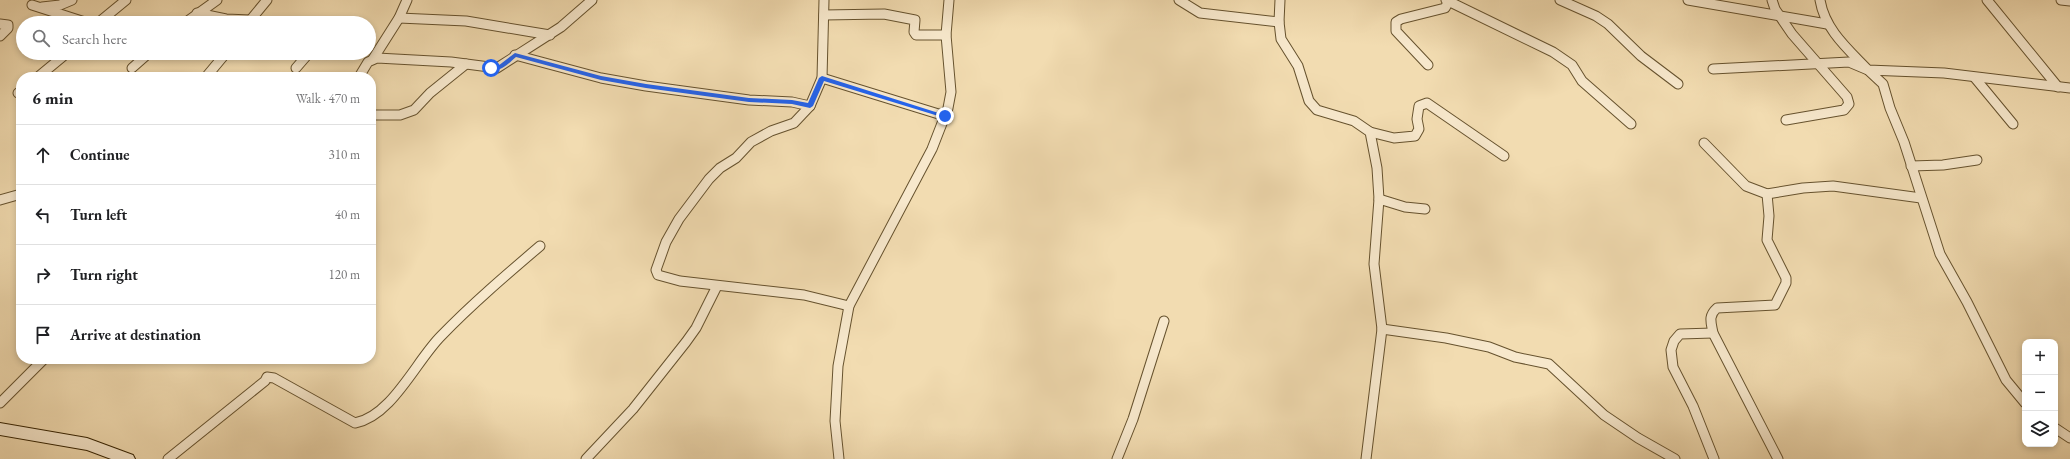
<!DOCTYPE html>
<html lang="en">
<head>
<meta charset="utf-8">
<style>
  body { margin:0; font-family:"EB Garamond",serif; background:#f6f6f6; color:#202124 }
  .controls { position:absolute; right:12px; bottom:12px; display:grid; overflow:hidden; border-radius:8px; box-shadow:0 2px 6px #0003 }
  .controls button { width:36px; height:36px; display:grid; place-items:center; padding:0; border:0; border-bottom:1px solid #e0e0e0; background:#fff; color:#202124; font:20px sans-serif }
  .stop { position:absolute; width:12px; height:12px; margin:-9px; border:3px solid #2563eb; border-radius:50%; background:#fff }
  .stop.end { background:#2563eb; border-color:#fff; box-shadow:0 1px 4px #0008 }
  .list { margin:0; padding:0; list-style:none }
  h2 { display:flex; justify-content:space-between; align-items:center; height:52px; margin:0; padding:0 16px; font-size:17px }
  h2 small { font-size:13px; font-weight:400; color:#757577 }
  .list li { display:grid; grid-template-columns:26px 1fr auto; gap:12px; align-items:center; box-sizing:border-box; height:60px; padding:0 16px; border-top:1px solid #e0e0e0 }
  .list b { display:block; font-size:15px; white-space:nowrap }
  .list em { font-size:13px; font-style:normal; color:#757577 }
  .icon { flex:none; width:22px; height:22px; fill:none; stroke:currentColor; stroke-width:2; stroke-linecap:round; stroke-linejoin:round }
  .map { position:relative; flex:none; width:2070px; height:459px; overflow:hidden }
  .search { position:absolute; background:#fff; box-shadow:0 2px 6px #0003; left:16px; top:16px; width:360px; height:44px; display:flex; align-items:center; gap:10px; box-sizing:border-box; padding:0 14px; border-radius:22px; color:#757577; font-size:15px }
  .panel { position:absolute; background:#fff; box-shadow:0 2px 6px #0003; left:16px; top:72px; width:360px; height:292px; border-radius:16px }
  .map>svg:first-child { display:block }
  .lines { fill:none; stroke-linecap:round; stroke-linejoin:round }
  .street-casing { stroke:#66522e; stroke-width:11 }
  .secondary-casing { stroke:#372403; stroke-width:2 }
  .street { stroke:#f7e8cc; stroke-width:9 }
  .secondary { fill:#f7e8cc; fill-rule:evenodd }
  .route { fill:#2563eb }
</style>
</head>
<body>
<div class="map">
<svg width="2070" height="459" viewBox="0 0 2070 459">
  <rect width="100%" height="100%" fill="#f2dcb1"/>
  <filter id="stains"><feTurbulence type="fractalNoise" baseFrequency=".005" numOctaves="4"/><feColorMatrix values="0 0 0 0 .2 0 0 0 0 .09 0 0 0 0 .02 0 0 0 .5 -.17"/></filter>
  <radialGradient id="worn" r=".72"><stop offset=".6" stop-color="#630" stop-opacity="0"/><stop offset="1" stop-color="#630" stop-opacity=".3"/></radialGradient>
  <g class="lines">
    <g class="street-casing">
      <g id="street">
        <polyline points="824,0 822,78 810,106 794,123 771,131 751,142 736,158 720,168 709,179 679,219 666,242 656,270 658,275 680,281 804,295 849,306"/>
        <polyline points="1179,0 1200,13 1279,22"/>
        <polyline points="1280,0 1279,22 1281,39 1298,66 1309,101 1317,110 1354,121 1370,132 1377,168 1379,199 1374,264 1382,329 1366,459"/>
        <polyline points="1446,0 1553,52 1572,65 1582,81 1631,124"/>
        <polyline points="1560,0 1596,16 1608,24 1641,56 1678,84"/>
        <polyline points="1688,0 1827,24"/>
        <polyline points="1772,0 1775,9 1792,34 1847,97 1849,104 1844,110 1786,120"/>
        <path d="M1820,0c5,30 28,49 48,70l76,3 126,15"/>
        <polyline points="1987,0 2058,87"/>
        <polyline points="2061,0 2070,1"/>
        <polyline points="32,5 88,23"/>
        <polyline points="42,7 60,5 72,0"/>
        <polyline points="197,13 226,19 250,20"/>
        <polyline points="824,15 884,14 915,20 914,32 916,35 946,35"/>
        <polyline points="399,18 466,21 550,35"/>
        <polyline points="98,23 126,0"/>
        <polyline points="185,23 217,0"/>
        <polyline points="248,23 267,0"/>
        <polyline points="0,24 8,25 8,28 0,36"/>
        <polyline points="515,55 601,78 646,86 749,100 792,102 810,106"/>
        <polyline points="373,59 399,18 407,0"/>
        <polyline points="1428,65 1396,31 1396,22 1401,19 1445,8 1449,1"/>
        <polyline points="132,68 149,53"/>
        <polyline points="296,68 309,53"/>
        <polyline points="1713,69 1849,62 1868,70 1883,84 1890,108 1904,142 1940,254 1967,302 2006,380 2025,403"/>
        <polyline points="38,77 67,53"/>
        <polyline points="206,77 226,53"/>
        <polyline points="359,77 368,62 377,58 451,62 497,68 561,27 592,0"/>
        <polyline points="822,78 945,116"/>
        <polyline points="1975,78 2013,124"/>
        <polyline points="18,93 21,91"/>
        <polyline points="371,115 400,115 414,110 430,93 466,64"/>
        <polyline points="1370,132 1394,138 1415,136 1419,129 1417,119 1419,106 1427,103 1504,156"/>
        <polyline points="1704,143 1746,186 1767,194 1803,188 1833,186 1921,198"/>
        <polyline points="1911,166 1943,165 1977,160"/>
        <path d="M1767,194l2,22 -2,24 19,38v5l-11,22 -58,3c-9,8 -6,14 -4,25l65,126"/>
        <polyline points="1379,199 1405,207 1425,209"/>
        <polyline points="0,200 21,194"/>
        <polyline points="1382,329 1446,338 1489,347 1515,357 1549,364 1604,415 1638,438 1675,459"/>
        <polyline points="1713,333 1680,334 1674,341 1671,350 1673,367 1693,406 1714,459"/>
        <polyline points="0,403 44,359"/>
        <polyline points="2055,428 2070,438"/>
        <path d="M168,459l97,-78 2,-4 7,1 81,45c37,-7 61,-62 86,-87 31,-32 65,-61 99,-90"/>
        <polyline points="586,459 633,409 686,342 696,328 717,286"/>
        <polyline points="839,459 835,421 838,366 849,306 932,149 948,108 951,92 946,35 949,0"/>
        <polyline points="1117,459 1133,419 1164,321"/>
      </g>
    </g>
    <g class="secondary-casing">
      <polygon id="secondary" points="0,423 87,438 133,455 135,459 111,459 87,450 0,435"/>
    </g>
    <use href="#street" class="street"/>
    <use href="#secondary" class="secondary"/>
  </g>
  <path class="route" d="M515,53l86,23 45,8 103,14 43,2 16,3 11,-25 3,-2 126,40 -3,2 -121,-37 -11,25 -3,2 -18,-4 -43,-2 -103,-14 -45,-8 -85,-23c-7,6 -18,18 -28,11l10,-2z"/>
  <rect width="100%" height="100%" filter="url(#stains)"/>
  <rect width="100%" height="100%" fill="url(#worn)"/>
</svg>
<div class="controls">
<button>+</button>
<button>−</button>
<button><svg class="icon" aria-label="layers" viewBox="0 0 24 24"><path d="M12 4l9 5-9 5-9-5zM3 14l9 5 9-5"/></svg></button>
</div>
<div class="stop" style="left:491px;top:68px"></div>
<div class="stop end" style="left:945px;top:116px"></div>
<div class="search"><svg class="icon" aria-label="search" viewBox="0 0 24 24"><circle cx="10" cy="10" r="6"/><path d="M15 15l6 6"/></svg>Search here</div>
<section class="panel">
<h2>6 min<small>Walk · 470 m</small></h2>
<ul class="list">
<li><svg class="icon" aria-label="ahead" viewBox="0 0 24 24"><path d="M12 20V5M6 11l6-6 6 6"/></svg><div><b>Continue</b></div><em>310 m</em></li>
<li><svg class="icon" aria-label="left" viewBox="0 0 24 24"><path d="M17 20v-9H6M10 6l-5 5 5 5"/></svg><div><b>Turn left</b></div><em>40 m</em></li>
<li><svg class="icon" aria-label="right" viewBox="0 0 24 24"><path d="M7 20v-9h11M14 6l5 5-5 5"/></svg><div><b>Turn right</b></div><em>120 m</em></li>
<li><svg class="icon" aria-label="arrive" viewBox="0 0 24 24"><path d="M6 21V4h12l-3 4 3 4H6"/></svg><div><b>Arrive at destination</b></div></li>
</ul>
</section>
</div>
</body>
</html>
